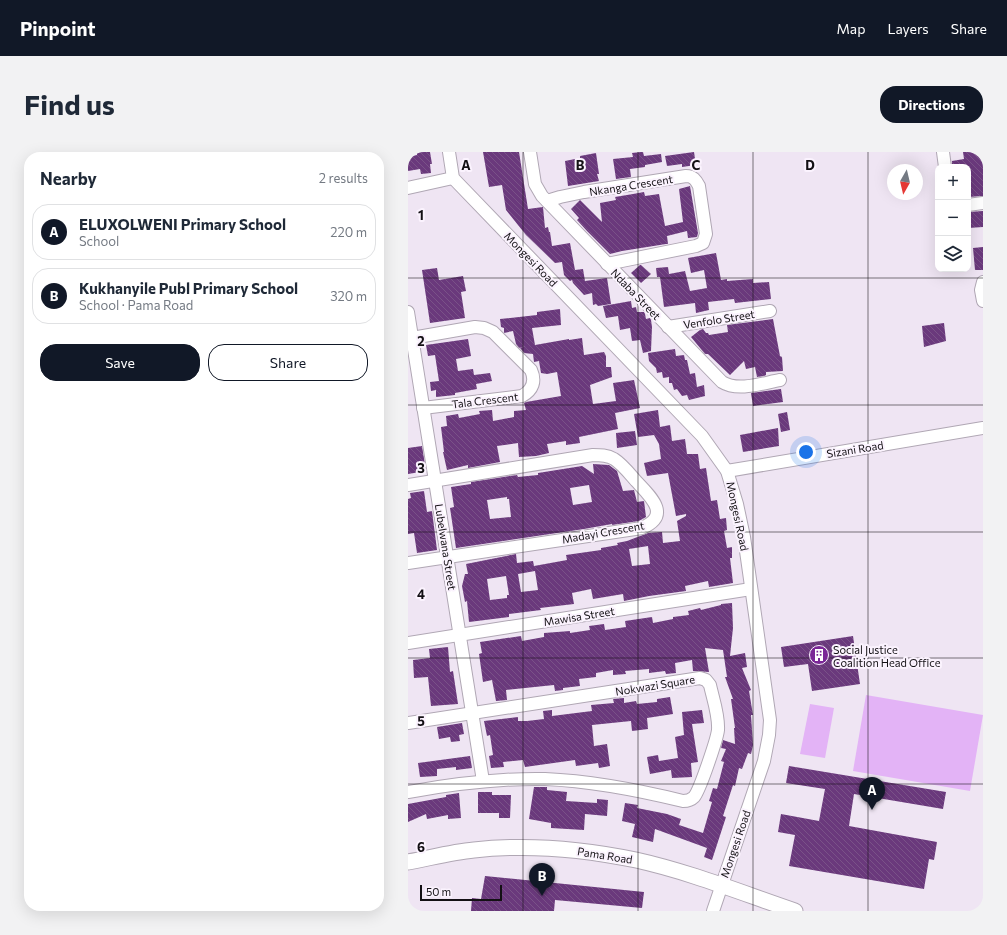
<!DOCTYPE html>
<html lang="en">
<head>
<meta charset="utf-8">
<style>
  body { margin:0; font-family:Commissioner,sans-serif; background:#f2f2f3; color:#1f2937 }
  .controls { position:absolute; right:12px; top:12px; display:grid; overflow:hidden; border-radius:8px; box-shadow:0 4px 16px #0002 }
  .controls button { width:36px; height:36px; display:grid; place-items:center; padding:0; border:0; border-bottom:1px solid #e0e1e3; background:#fff; color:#1f2937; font:20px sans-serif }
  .compass { position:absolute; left:479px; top:12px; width:36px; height:36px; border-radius:50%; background:#fff; box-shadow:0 4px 16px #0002; rotate:188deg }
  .scale { position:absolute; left:12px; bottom:10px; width:82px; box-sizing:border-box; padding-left:4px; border:2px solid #131014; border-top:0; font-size:11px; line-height:14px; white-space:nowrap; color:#131014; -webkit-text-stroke:3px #fbf3fe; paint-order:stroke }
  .you { position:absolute; left:398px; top:300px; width:14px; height:14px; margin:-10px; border:3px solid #fff; border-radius:50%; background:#1a73e8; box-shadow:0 0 0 6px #1a73e833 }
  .badge { display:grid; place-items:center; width:26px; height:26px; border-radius:50%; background:#111827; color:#fff; font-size:13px; font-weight:700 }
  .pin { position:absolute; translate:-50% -33px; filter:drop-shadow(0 1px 2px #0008) }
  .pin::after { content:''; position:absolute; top:21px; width:14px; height:12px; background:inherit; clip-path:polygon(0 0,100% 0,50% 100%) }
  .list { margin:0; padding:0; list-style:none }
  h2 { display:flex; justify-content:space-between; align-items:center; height:52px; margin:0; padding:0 16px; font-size:17px }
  h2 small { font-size:13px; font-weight:400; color:#747a83 }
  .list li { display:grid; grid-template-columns:26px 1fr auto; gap:12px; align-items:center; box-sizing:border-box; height:56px; margin:0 8px 8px; padding:0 8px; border:1px solid #e0e1e3; border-radius:16px }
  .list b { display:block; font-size:15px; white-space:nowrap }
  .list p { margin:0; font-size:13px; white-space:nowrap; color:#747a83 }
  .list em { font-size:13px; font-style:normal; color:#747a83 }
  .actions { display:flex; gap:8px; padding:12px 16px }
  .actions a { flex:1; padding:9px 0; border:1px solid #111827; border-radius:16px; text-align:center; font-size:14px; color:#111827 }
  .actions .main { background:#111827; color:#fff }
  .icon { flex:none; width:22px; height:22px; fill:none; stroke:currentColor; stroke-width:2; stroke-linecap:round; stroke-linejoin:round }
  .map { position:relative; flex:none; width:575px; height:759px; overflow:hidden; border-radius:16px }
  header { display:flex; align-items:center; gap:24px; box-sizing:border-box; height:56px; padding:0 20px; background:#111827; color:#fff }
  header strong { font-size:19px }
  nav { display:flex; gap:22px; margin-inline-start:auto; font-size:14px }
  .intro { display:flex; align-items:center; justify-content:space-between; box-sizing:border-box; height:96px; padding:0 24px }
  h1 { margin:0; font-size:28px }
  .button { padding:10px 18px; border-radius:16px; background:#111827; color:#fff; font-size:14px; font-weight:700 }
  main { display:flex; gap:24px; padding:0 24px }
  aside { flex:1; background:#fff; border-radius:16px; box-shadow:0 4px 16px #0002 }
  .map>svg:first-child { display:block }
  .grass { fill:#e3b3f6 }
  .building { fill:url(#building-back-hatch); fill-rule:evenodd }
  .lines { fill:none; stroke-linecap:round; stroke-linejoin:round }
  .minor-casing { stroke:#b0a7b4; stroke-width:14 }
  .tertiary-casing { stroke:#b0a7b4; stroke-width:17 }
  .minor { stroke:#fff; stroke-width:12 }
  .tertiary { stroke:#fff; stroke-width:15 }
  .grid { fill:none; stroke:#131014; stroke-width:1; stroke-opacity:0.55 }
  .labels { text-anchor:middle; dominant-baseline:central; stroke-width:4; stroke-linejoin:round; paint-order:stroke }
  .street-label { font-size:11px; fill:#131014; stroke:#fbf3fe }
  .poi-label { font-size:11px; fill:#131014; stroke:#fbf3fe; text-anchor:start }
  .grid-label { font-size:13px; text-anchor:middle; font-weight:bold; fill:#131014; stroke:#fbf3fe; stroke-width:4; stroke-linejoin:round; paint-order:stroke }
</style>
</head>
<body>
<header>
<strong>Pinpoint</strong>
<nav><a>Map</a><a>Layers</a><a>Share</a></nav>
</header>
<div class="intro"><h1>Find us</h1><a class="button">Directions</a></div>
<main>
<aside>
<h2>Nearby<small>2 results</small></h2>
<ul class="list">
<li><span class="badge">A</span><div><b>ELUXOLWENI Primary School</b><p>School</p></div><em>220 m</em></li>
<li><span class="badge">B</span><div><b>Kukhanyile Publ Primary School</b><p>School · Pama Road</p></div><em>320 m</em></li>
</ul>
<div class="actions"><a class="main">Save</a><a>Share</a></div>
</aside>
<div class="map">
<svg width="575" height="759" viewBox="0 0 575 759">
  <defs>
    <pattern id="building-back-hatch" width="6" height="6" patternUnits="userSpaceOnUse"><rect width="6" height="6" fill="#6a397c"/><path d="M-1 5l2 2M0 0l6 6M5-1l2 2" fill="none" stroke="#7a5288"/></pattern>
  </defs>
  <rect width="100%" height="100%" fill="#efe5f3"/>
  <g class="grass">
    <polygon points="458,543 575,563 562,639 445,619"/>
    <polygon points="402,552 426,556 417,606 392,602"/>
  </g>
  <g class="building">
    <polygon points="9,0 22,0 24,12 22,12 23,21 13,22 12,17 0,19 0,5 9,3"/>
    <polygon points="75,0 111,0 120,57 135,55 137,76 140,75 141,80 142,80 144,94 162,91 167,118 175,117 177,129 199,126 203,152 190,154 188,152 185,153 184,141 176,143 165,131 164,128 162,129 156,123 154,110 147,111 118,83 98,58 94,33 81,35"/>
    <polygon points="233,0 235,0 236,4 253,2 254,10 237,13 237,15 222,17 223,25 208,27 205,7 225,5 224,1"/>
    <polygon points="286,0 288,13 274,15 274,12 259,14 257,4"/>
    <polygon points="555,0 575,0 575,44 560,45 560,15 544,15 544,9 556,7"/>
    <polygon points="188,1 191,22 189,22 191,29 160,34 157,9 172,6 172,4"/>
    <polygon points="282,34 290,81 289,85 280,86 279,79 259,84 260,92 258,92 214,99 202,102 179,79 169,68 171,66 163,57 172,48 194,70 192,51 208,48 207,45 225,42 236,40 237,44 251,42 257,74 275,70 271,37"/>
    <polygon points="575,59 575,75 560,76 560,60"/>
    <polygon points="575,95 575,118 567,118 565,96"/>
    <polygon points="308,101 313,128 319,127 319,129 345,127 345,131 361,130 363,147 327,151 326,147 300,150 301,158 288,161 287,151 256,155 252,125 249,125 248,116 260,115 261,122 277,119 282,139 299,136 296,118 283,121 280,106"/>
    <polygon points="232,113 233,113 243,122 233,131 223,121"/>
    <polygon points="29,116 31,128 55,124 58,139 53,140 57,166 22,171 14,118"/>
    <polygon points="223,149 224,156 228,155 229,160 236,160 237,162 238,167 242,166 243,168 244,175 243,199 235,201 232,188 224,189 222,176 212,178 210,164 198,166 195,154"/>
    <polygon points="152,157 153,173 124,176 127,193 161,187 161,188 174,186 176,203 196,200 198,204 198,215 203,215 204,225 182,233 185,252 208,249 205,231 226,228 232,256 207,261 210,277 171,285 172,291 158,293 158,289 139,292 141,301 128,304 111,305 110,291 89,294 92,310 60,316 60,313 39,318 35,300 36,300 33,275 39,274 38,264 50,262 51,266 72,262 71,259 84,258 85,269 106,265 106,259 118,258 116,251 118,250 153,244 149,220 139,222 133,221 131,209 126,210 125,202 116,201 112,196 118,194 111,196 108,192 105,179 96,181 96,176 93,175 92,167 129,163 129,160"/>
    <polygon points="365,167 372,204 374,205 375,219 358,220 358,223 356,224 349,225 347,215 338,217 336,209 322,223 300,202 297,202 283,185 292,178 295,177 298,181 300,181 301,183 320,180 319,173"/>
    <polygon points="536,171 538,189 516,195 514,174"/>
    <polygon points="60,187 63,204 48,207 50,219 65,217 66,223 82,221 84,229 68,232 69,237 47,241 47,243 28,245 28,238 23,239 22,230 31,229 27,203 20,204 18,193"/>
    <polygon points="267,197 268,204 276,203 277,208 279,208 282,222 287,221 289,235 296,233 297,244 281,248 279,243 274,244 269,237 266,238 264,231 261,231 261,225 255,226 254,220 249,221 248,216 241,209 240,201"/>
    <polygon points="373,237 375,250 345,254 343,241"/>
    <path d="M250,258l2,17 10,-2 2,16 13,-2 2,15h11l2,15 6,-1 5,33 6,-1 3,19 6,-1 1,12 -3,1 3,17 5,-1v11h-2l3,25 -24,4 -1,-6 -23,5 1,5 -37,5 -25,5 -1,-7 -30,5 -2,-10 -19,4 2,11 -34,4 1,2 -32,4v3l-40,5 -2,-21 -2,1 -3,-16 3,-12h3l-2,-10 50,-10 1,9 16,-2 1,5 33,-6 -1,-5 35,-5v-2l17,-3 -1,-2 10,-2 21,-8 14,-1 1,11 17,-2 -3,-20 9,-5v-2l-10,2 -8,-43 -21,3 -3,-13 17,-4 -2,-15 -5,-9 -16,2 -4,-23zM240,394l2,18 -18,2 -3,-17zM127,419l3,19 -17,2 -3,-18zM98,424l3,19h-2v3l-17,2 -3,-21z"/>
    <polygon points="379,260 382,278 373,280 370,262"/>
    <polygon points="370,276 371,294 335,300 332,283"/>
    <polygon points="227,279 229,293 209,296 208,281"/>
    <polygon points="14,294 18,319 0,322 0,296"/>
    <path d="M185,312l16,1 8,6 6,20 11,-1 3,12 7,-1 2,16 -7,4 -27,4v-1l-28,5 -128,19 -6,-40 4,-1 -3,-20 20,-3v-2l46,-7 1,2 20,-2v-2l44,-7 12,8zM181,333l3,17 -19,3 -3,-17zM99,345v2h2l2,18 -21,2 -3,-19z"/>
    <polygon points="16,339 19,360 24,359 29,398 9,401 6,381 0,382 0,347 3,346 2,341"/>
    <polygon points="324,451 325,476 322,504 337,501 339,515 334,516 343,538 341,539 345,563 343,563 345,593 343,602 340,601 334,617 331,616 327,634 325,633 315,664 318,665 304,708 296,705 299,696 247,677 245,690 224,685 227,672 214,669 217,651 230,653 229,656 259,662 273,667 271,673 295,681 304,650 301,649 305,636 309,637 316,610 313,609 318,597 313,596 315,588 327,592 326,576 327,576 323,547 325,547 317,525 319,525 315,498 297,496 301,520 285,519 284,508 267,511 268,521 258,522 257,519 241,521 241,517 217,519 218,522 205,523 205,518 188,521 188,525 171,527 172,534 155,536 155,538 147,539 146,533 98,538 99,548 88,549 84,528 75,530 71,502 74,501 72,490 113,484 114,489 136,485 136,481 162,479 162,481 182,478 181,474 196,472 197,478 218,475 217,469 244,465 245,471 265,467 265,465 281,463 280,459 292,456 293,458 313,453 313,452"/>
    <polygon points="445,484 452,532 404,539 400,512 376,515 373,495"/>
    <polygon points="40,495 42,520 45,519 50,552 23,554 20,525 6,526 5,508 22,506 21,497"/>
    <polygon points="262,545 265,562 239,566 240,577 224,579 223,569 184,573 186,594 199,592 202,614 191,616 190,611 168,614 167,608 117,615 115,608 95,610 96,615 83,616 81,604 85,603 82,583 79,584 76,569 110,565 110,569 119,569 136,567 135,559 144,558 144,564 184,559 183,553 206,551 205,547 216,546 216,551 228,549 229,552 249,550 249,547"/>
    <polygon points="294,558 296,571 284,572 290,610 283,611 284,625 264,626 263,618 242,622 239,605 250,603 251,609 270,606 267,585 276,583 274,560"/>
    <polygon points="54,571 56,582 51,583 52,589 43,590 42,585 31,587 29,575"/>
    <polygon points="62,604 64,616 48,618 48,615 29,617 29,624 12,625 10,611"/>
    <polygon points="381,614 538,640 535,657 446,642 441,674 529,690 526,708 521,707 516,737 381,714 387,683 370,680 373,662 411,669 417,637 378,631"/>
    <polygon points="126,635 139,635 139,638 159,640 158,649 189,651 189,647 200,648 199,664 177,662 176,678 143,676 143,671 121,667"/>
    <polygon points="70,640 84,640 84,643 103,643 102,666 91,666 91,661 70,661"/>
    <polygon points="51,641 53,666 40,667 40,663 19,667 18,662 0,670 0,652 38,645 38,643"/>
    <polygon points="77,724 236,740 234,756 147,748 146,759 63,759 64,746 73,747"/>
  </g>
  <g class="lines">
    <g class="minor-casing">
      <g id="minor">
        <polyline points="41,0 45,26 294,284 319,319 329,352 336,385 362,568 361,583 356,609 305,759"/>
        <path d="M122,0l5,32 7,12 180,186c16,10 41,1 58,-2"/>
        <polyline points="535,0 537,15"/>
        <polyline points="0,36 45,26"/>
        <path d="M139,49l13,-4 24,-5 102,-16c7,0 10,4 13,10l7,48 -3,9 -7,3 -89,18"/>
        <polyline points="560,53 575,51"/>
        <polyline points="575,130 573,138 575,149"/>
        <polyline points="0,160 75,629"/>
        <polyline points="260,175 362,159"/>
        <path d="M4,186l63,-11 9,1 9,4 38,38c5,11 2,20 -9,26l-99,12"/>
        <polyline points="319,319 575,276"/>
        <path d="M0,333l185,-30c7,0 14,0 21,4 8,5 15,14 22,22 14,15 36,34 6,47l-234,35"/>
        <polyline points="0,491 343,437"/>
        <path d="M0,571l292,-45 6,2 4,5c3,14 9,30 8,45 -1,9 -18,60 -24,67 -3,3 -6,4 -11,4 -45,-11 -91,-20 -138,-22 -46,-1 -92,5 -137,13"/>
      </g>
    </g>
    <g class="tertiary-casing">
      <path id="tertiary" d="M0,710c22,-4 44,-10 66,-12 53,-6 109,-1 162,10 54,12 106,33 159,51"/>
    </g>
    <use href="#minor" class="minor"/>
    <use href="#tertiary" class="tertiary"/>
  </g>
  <path class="grid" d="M115,0v759M230,0v759M345,0v759M460,0v759M0,126h575M0,253h575M0,380h575M0,506h575M0,632h575"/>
  <defs>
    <g id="building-disc" transform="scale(1)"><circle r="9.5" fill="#7a2696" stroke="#fbf3fe"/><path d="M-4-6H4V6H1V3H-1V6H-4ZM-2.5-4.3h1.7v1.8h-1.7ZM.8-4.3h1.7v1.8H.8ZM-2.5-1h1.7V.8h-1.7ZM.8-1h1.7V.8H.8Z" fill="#fff"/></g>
  </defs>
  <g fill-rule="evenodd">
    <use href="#building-disc" x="411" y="503"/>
  </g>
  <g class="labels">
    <g class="street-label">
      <text transform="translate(223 33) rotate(-9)">Nkanga Crescent</text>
      <text transform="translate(123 107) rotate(46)">Mongesi Road</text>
      <text transform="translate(228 142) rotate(46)">Ndaba Street</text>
      <text transform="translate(311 167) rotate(-9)">Venfolo Street</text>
      <text transform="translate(77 248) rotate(-7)">Tala Crescent</text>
      <text transform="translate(447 297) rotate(-9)">Sizani Road</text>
      <text transform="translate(330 364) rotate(78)">Mongesi Road</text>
      <text transform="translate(195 380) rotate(-10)">Madayi Crescent</text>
      <text transform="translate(38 395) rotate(81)">Lubelwana Street</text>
      <text transform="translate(171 464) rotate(-9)">Mawisa Street</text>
      <text transform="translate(247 533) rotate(-9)">Nokwazi Square</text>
      <text transform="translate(327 692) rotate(-71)">Mongesi Road</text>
      <text transform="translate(197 703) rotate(9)">Pama Road</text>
    </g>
    <g class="poi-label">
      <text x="425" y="497">Social Justice<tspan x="425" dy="13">Coalition Head Office</tspan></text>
    </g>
  </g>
  <g class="grid-label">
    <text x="58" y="18">A</text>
    <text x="172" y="18">B</text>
    <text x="288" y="18">C</text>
    <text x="402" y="18">D</text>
    <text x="13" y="68">1</text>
    <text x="13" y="194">2</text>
    <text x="13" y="321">3</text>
    <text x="13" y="447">4</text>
    <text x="13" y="574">5</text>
    <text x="13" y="700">6</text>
  </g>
</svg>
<div class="controls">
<button>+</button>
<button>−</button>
<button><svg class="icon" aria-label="layers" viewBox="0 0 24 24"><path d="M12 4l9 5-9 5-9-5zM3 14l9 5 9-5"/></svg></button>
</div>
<svg class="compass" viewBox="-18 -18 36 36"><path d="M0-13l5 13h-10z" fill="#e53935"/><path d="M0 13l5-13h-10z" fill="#747a83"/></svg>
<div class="scale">50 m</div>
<div class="you"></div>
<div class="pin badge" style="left:464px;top:658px">A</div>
<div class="pin badge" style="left:134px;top:744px">B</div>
</div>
</main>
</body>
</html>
